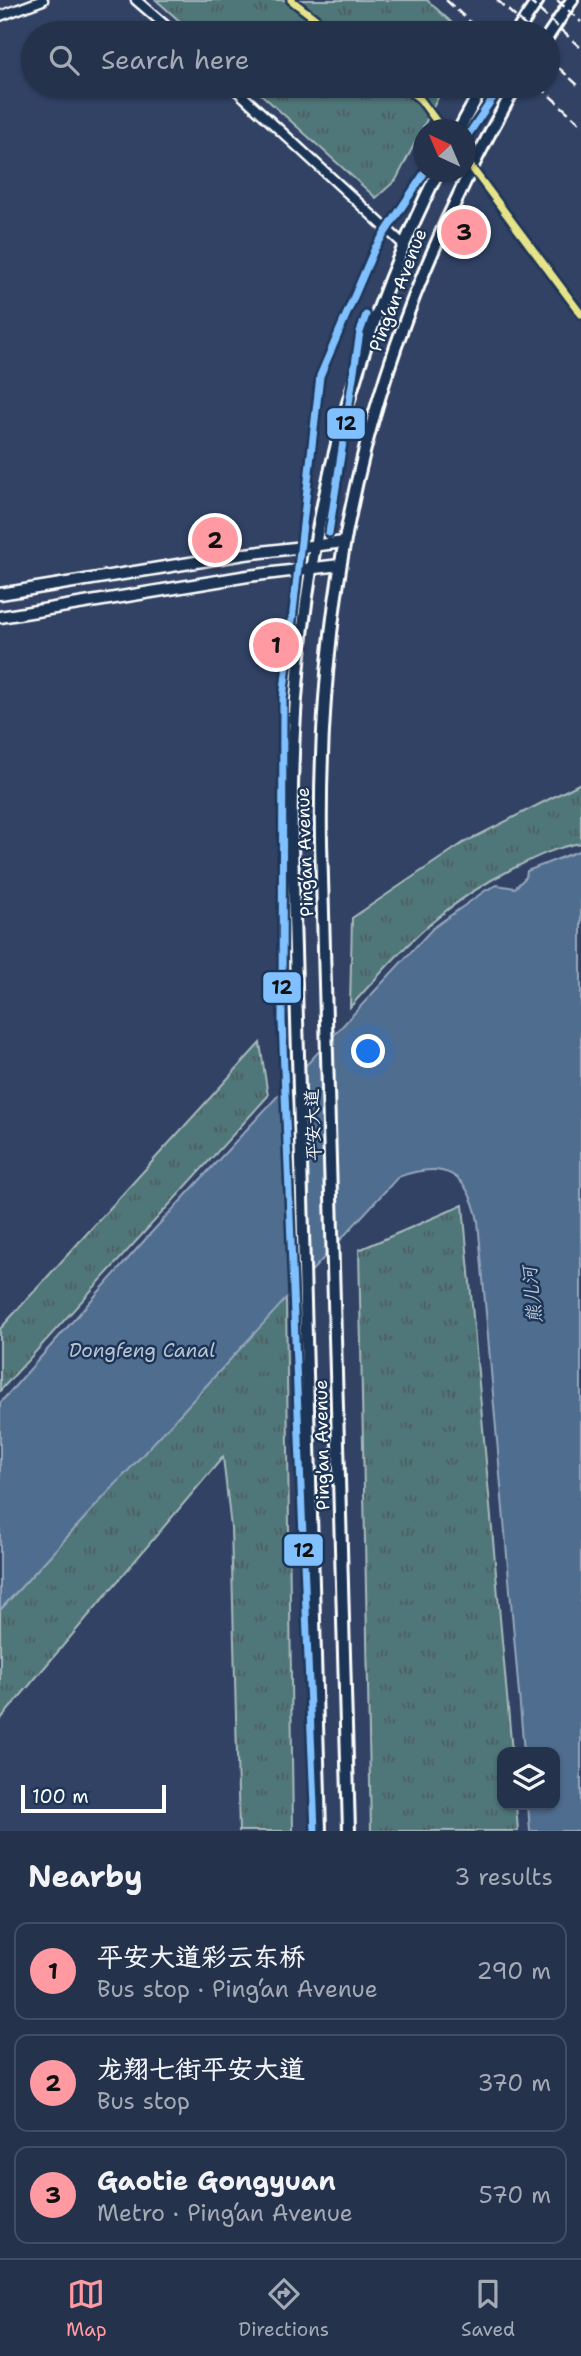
<!DOCTYPE html>
<html lang="en">
<head>
<meta charset="utf-8">
<style>
  body { margin:0; font-family:"Shantell Sans","LXGW WenKai TC",sans-serif; background:#2d3a53; color:#f1f3f6 }
  .controls { position:absolute; right:21px; bottom:21px; display:grid; overflow:hidden; border-radius:14px; box-shadow:0 2px 5px #0004 }
  .controls button { width:63px; height:63px; display:grid; place-items:center; padding:0; border:0; border-bottom:2px solid #424d64; background:#25324c; color:#f1f3f6; font:35px sans-serif }
  .compass { position:absolute; left:413px; top:119px; width:63px; height:63px; border-radius:50%; background:#25324c; box-shadow:0 2px 5px #0004; rotate:316deg }
  .scale { position:absolute; left:21px; bottom:18px; width:145px; box-sizing:border-box; padding-left:7px; border:4px solid #fff; border-top:0; font-size:19px; line-height:24px; white-space:nowrap; color:#fff; -webkit-text-stroke:5px #1d3557; paint-order:stroke }
  .you { position:absolute; left:369px; top:1052px; width:24px; height:24px; margin:-18px; border:5px solid #fff; border-radius:50%; background:#1a73e8; box-shadow:0 0 0 10px #1a73e833 }
  .badge { display:grid; place-items:center; width:46px; height:46px; border-radius:50%; background:#ff9aa2; color:#111; font-size:23px; font-weight:700 }
  .pin { position:absolute; translate:-50% -50%; border:4px solid #fff; box-shadow:0 2px 7px #0006 }
  .list { margin:0; padding:0; list-style:none }
  h2 { display:flex; justify-content:space-between; align-items:center; height:91px; margin:0; padding:0 28px; font-size:30px }
  h2 small { font-size:23px; font-weight:400; color:#a3aab5 }
  .list li { display:grid; grid-template-columns:46px 1fr auto; gap:21px; align-items:center; box-sizing:border-box; height:98px; margin:0 14px 14px; padding:0 14px; border:2px solid #424d64; border-radius:14px }
  .list b { display:block; font-size:26px; white-space:nowrap }
  .list p { margin:0; font-size:23px; white-space:nowrap; color:#a3aab5 }
  .list em { font-size:23px; font-style:normal; color:#a3aab5 }
  .icon { flex:none; width:38px; height:38px; fill:none; stroke:currentColor; stroke-width:2; stroke-linecap:round; stroke-linejoin:round }
  .map { position:relative; flex:none; width:581px; height:1831px; overflow:hidden }
  .search { position:absolute; background:#25324c; box-shadow:0 2px 5px #0004; left:21px; right:21px; top:21px; height:77px; display:flex; align-items:center; gap:18px; box-sizing:border-box; padding:0 24px; border-radius:38px; color:#a3aab5; font-size:26px }
  .sheet { height:427px; background:#25324c }
  nav { display:flex; justify-content:space-around; align-items:center; box-sizing:border-box; height:98px; border-top:2px solid #424d64; background:#25324c; font-size:19px; color:#a3aab5 }
  nav a { display:grid; justify-items:center; gap:4px }
  nav .on { color:#ff9aa2 }
  .map>svg:first-child { display:block }
  .grass { fill:url(#grass-tufts); stroke:#a8babc; stroke-width:2 }
  .water { fill:#4f6d8f; stroke:#95a7bc; stroke-width:2 }
  .lines { fill:none; stroke-linecap:round; stroke-linejoin:round }
  .minor-casing { stroke:#fff; stroke-width:13 }
  .tertiary-casing { stroke:#fff; stroke-width:15 }
  .secondary-casing { stroke:#fff; stroke-width:16 }
  .minor { stroke:#1d3557; stroke-width:8 }
  .tertiary { stroke:#1d3557; stroke-width:10 }
  .secondary { stroke:#1d3557; stroke-width:10 }
  .rail { stroke:#fff; stroke-width:2.5; stroke-dasharray:10 5; stroke-linecap:butt }
  .metro-1-casing { stroke:#1d3557; stroke-width:12 }
  .metro-2-casing { stroke:#1d3557; stroke-width:12 }
  .metro-1 { stroke:#80c0ff; stroke-width:7 }
  .metro-2 { stroke:#e5e289; stroke-width:7 }
  .labels { text-anchor:middle; dominant-baseline:central; stroke-width:5; stroke-linejoin:round; paint-order:stroke }
  .street-label { font-size:18px; fill:#fff; stroke:#1d3557 }
  .water-label { font-size:19px; font-style:italic; fill:#b9c5d2; stroke:#1d3557 }
  .line-badge { stroke:#1d3557; stroke-width:2.5 }
  .pale-badge-label { font-size:19px; text-anchor:middle; font-weight:bold; fill:#111 }
</style>
</head>
<body>
<div class="map">
<svg width="581" height="1831" viewBox="0 0 581 1831">
  <defs>
    <pattern id="grass-tufts" width="24" height="20" patternUnits="userSpaceOnUse" patternTransform="scale(1.75)"><rect width="24" height="20" fill="#507679"/><path d="M3 7l-1-3M5 7V3M7 7l1-3M15 17l-1-3M17 17v-4M19 17l1-3" fill="none" stroke="#4e5d5e"/></pattern>
  </defs>
  <rect width="100%" height="100%" fill="#314265"/>
  <filter id="ink" filterUnits="userSpaceOnUse"><feTurbulence type="fractalNoise" baseFrequency=".0143" numOctaves="2"/><feDisplacementMap in="SourceGraphic" scale="14" xChannelSelector="R" yChannelSelector="G"/><feConvolveMatrix kernelMatrix="1 2 1 2 8 2 1 2 1" color-interpolation-filters="sRGB"/></filter>
  <g filter="url(#ink)">
    <g class="grass">
      <polygon points="156,0 427,0 463,33 193,33"/>
      <polygon points="252,86 444,86 396,180 376,198"/>
      <path d="M581,783v60c-24,4 -43,13 -65,24 -75,37 -111,79 -166,140l2,-89 111,-75z"/>
      <polygon points="260,1043 268,1096 0,1391 0,1329"/>
      <polygon points="463,1205 512,1752 502,1752 502,1805 516,1805 518,1831 371,1831 359,1250"/>
      <polygon points="286,1297 293,1831 239,1831 231,1528 223,1457 0,1720 0,1610"/>
    </g>
    <path class="water" d="M581,850v981h-51l-2,-26h27v-53h-31l-46,-531c-10,-48 -33,-61 -80,-44l-398,433v-207l151,-170 282,-305 53,-38 11,-5 18,3 11,-11 1,-6z"/>
    <g class="lines">
      <g class="minor-casing">
        <g id="minor">
          <polyline points="136,0 174,33"/>
          <polyline points="0,16 43,0"/>
          <polyline points="232,86 403,244"/>
        </g>
      </g>
      <g class="tertiary-casing">
        <g id="tertiary">
          <polyline points="0,594 245,554 344,542"/>
          <polyline points="0,617 248,576 340,565"/>
        </g>
      </g>
      <g class="secondary-casing">
        <g id="secondary">
          <polyline points="516,33 538,0"/>
          <polyline points="548,36 572,0"/>
          <polyline points="459,130 483,86"/>
          <path d="M320,1831l-28,-987c-4,-233 41,-463 146,-672"/>
          <path d="M349,1831l-28,-988c-4,-280 55,-514 195,-757"/>
        </g>
      </g>
      <use href="#minor" class="minor"/>
      <use href="#tertiary" class="tertiary"/>
      <use href="#secondary" class="secondary"/>
      <g class="rail">
        <polyline points="446,0 482,33"/>
        <polyline points="497,0 533,33"/>
        <polyline points="528,0 581,48"/>
        <polyline points="557,0 581,22"/>
        <polyline points="548,58 581,88"/>
        <polyline points="539,86 581,124"/>
      </g>
      <g class="metro-1-casing">
        <g id="metro-1">
          <polyline points="466,138 501,86"/>
          <polyline points="329,533 360,332 366,315"/>
          <polyline points="315,1831 282,1020 283,699 320,376 375,248 425,172"/>
        </g>
      </g>
      <g class="metro-2-casing">
        <g id="metro-2">
          <polyline points="291,0 334,33"/>
          <polyline points="403,86 420,99 443,130"/>
          <polyline points="466,160 581,314"/>
        </g>
      </g>
      <use href="#metro-1" class="metro-1"/>
      <use href="#metro-2" class="metro-2"/>
    </g>
  </g>
  <g class="labels">
    <g class="street-label">
      <text transform="translate(398 290) rotate(-69)">Ping‘an Avenue</text>
      <text transform="translate(305 852) rotate(-92)">Ping‘an Avenue</text>
      <text transform="translate(313 1125) rotate(-92)">平安大道</text>
      <text transform="translate(322 1445) rotate(-91)">Ping'an Avenue</text>
    </g>
    <g class="water-label">
      <text transform="translate(532 1295) rotate(-96)">熊儿河</text>
      <text x="142" y="1350">Dongfeng Canal</text>
    </g>
  </g>
  <g class="line-badge">
    <rect x="326" y="407" width="40" height="33" rx="7" fill="#80c0ff"/>
    <rect x="262" y="971" width="40" height="33" rx="7" fill="#80c0ff"/>
    <rect x="283" y="1533" width="41" height="34" rx="7" fill="#80c0ff"/>
  </g>
  <g class="pale-badge-label">
    <text x="346" y="430">12</text>
    <text x="282" y="994">12</text>
    <text x="304" y="1557">12</text>
  </g>
</svg>
<div class="controls">
<button><svg class="icon" aria-label="layers" viewBox="0 0 24 24"><path d="M12 4l9 5-9 5-9-5zM3 14l9 5 9-5"/></svg></button>
</div>
<svg class="compass" viewBox="-18 -18 36 36"><path d="M0-13l5 13h-10z" fill="#e53935"/><path d="M0 13l5-13h-10z" fill="#a3aab5"/></svg>
<div class="scale">100 m</div>
<div class="you"></div>
<div class="pin badge" style="left:276px;top:645px">1</div>
<div class="pin badge" style="left:215px;top:540px">2</div>
<div class="pin badge" style="left:464px;top:232px">3</div>
<div class="search"><svg class="icon" aria-label="search" viewBox="0 0 24 24"><circle cx="10" cy="10" r="6"/><path d="M15 15l6 6"/></svg>Search here</div>
</div>
<section class="sheet">
<h2>Nearby<small>3 results</small></h2>
<ul class="list">
<li><span class="badge">1</span><div><b>平安大道彩云东桥</b><p>Bus stop · Ping‘an Avenue</p></div><em>290 m</em></li>
<li><span class="badge">2</span><div><b>龙翔七街平安大道</b><p>Bus stop</p></div><em>370 m</em></li>
<li><span class="badge">3</span><div><b>Gaotie Gongyuan</b><p>Metro · Ping‘an Avenue</p></div><em>570 m</em></li>
</ul>
</section>
<nav>
<a class="on"><svg class="icon" aria-label="map" viewBox="0 0 24 24"><path d="M3 6l6-2 6 2 6-2v14l-6 2-6-2-6 2zM9 4v14M15 6v14"/></svg>Map</a>
<a><svg class="icon" aria-label="directions" viewBox="0 0 24 24"><path d="M12 3l9 9-9 9-9-9zM9 14v-3h6M13 9l2 2-2 2"/></svg>Directions</a>
<a><svg class="icon" aria-label="saved" viewBox="0 0 24 24"><path d="M7 4h10v16l-5-4-5 4z"/></svg>Saved</a>
</nav>
</body>
</html>
